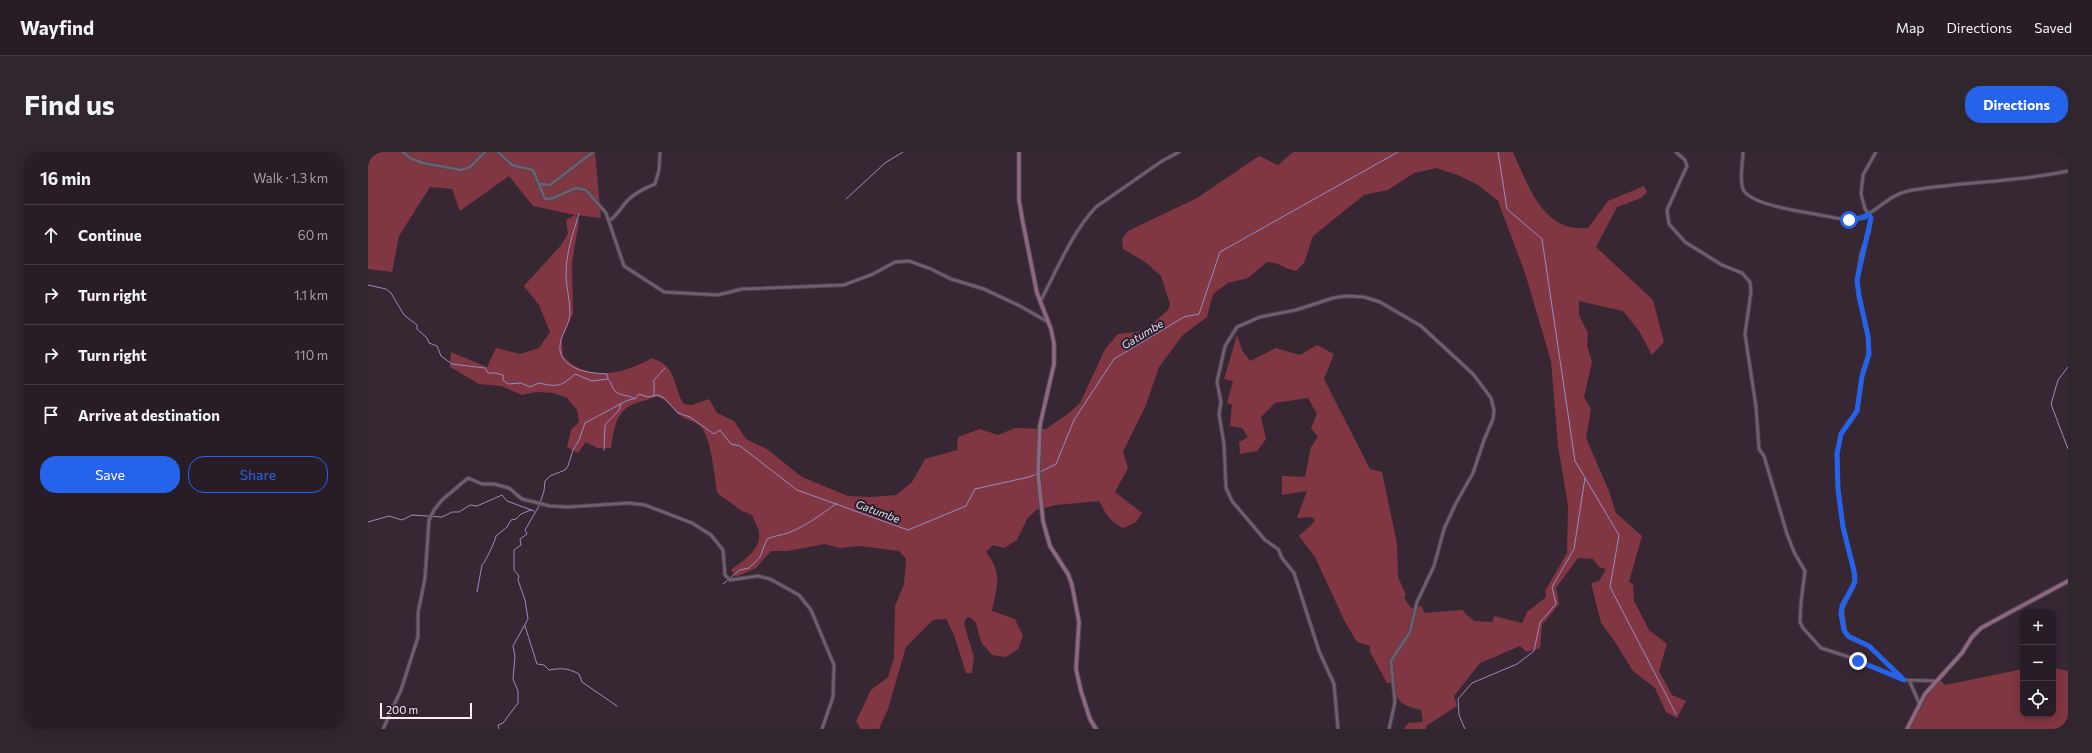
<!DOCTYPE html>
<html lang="en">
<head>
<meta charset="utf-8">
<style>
  body { margin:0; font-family:Commissioner,sans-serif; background:#30262e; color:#f1f3f6 }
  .controls { position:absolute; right:12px; bottom:12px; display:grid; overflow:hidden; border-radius:8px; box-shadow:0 2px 10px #0003 }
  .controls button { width:36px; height:36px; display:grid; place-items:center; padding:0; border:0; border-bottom:1px solid #443b43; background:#281d26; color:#f1f3f6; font:20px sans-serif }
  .scale { position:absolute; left:12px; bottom:10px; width:92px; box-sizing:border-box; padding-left:4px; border:2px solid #f9eff7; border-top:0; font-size:11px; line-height:14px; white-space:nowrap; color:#f9eff7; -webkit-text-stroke:3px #2b1d29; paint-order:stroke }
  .stop { position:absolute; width:12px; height:12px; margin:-9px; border:3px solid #2563eb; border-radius:50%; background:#fff }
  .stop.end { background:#2563eb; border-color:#fff; box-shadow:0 1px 4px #0008 }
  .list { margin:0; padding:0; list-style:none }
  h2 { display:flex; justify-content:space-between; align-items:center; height:52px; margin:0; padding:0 16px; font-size:17px }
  h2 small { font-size:13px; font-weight:400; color:#a5a2a7 }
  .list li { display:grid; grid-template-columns:26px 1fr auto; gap:12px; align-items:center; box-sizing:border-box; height:60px; padding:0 16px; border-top:1px solid #443b43 }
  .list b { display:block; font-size:15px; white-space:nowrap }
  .list em { font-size:13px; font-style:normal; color:#a5a2a7 }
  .actions { display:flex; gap:8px; padding:12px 16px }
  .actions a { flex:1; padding:9px 0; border:1px solid #2563eb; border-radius:16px; text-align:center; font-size:14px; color:#2563eb }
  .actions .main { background:#2563eb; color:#fff }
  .icon { flex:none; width:22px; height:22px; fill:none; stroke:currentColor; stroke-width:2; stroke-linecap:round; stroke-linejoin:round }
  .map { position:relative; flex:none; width:1700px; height:577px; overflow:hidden; border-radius:16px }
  header { display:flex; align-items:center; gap:24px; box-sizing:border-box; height:56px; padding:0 20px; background:#281d26; border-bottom:1px solid #443b43 }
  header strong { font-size:19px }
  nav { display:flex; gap:22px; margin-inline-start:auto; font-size:14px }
  .intro { display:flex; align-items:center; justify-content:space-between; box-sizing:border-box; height:96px; padding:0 24px }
  h1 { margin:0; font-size:28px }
  .button { padding:10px 18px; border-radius:16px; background:#2563eb; color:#fff; font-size:14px; font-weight:700 }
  main { display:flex; gap:24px; padding:0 24px }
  aside { flex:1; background:#281d26; border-radius:16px; box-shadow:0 2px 10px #0003 }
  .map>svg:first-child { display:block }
  .green { fill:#813643 }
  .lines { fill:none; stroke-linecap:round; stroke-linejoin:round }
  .stream { stroke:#998bbe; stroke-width:1 }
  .street-casing { stroke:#524550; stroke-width:4.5 }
  .secondary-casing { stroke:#524550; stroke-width:5.5 }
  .street { stroke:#715f6e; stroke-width:2.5 }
  .secondary { stroke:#8e687e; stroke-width:3.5 }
  .route { stroke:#2563eb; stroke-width:5 }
  .labels { text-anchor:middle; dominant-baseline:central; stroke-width:4; stroke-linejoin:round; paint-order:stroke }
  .water-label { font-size:11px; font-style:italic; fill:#e4e1f5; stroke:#2b1d29 }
</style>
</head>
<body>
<header>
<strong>Wayfind</strong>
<nav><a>Map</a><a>Directions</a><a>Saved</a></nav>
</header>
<div class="intro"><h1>Find us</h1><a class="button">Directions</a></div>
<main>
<aside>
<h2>16 min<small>Walk · 1.3 km</small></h2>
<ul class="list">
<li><svg class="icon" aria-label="ahead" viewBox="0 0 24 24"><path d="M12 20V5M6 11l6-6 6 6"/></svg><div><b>Continue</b></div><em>60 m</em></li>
<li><svg class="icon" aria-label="right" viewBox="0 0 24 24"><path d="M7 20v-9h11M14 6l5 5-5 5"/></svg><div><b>Turn right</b></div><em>1.1 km</em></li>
<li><svg class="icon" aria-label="right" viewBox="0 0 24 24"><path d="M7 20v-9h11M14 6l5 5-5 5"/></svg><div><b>Turn right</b></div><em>110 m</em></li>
<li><svg class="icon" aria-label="arrive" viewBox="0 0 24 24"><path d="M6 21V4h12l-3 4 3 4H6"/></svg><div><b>Arrive at destination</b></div></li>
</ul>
<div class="actions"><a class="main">Save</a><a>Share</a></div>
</aside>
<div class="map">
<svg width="1700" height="577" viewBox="0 0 1700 577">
  <rect width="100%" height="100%" fill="#362733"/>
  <g class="green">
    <path d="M0,0h227l6,66 -25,-3 3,6 -7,42 1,50 -11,25 1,18c25,27 61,18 89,2 3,2 9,3 12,6 11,8 12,29 20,40l8,1 17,-6 8,14 17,8 12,18 21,10 35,28 46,19 23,1 25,-2 16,-13 13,-23 32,-9 1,-13 22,-8 18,6 17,-7 31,1 23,-16 11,-10 25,-54 13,-15 26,-3 24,-21 2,-6 -9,-28 -16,-14 -22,-13 -1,-10 6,-8 69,-33 62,-42 19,9 15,-13h220c15,33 30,81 75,76l20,-27 36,-15 3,6 -6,6 -24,9 -21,40 57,53 11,42 -12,13 -13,-24 -16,-20 -44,-10v14l9,18 -1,13 5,16 -8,35 7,12 -5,29 23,53 7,22 26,23 -13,46 4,2 1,17 15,29 18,14 -8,27 13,24 14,6 -9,17 -11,-6 -11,-24 -22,-17 -18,-29 -14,-19 -10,-40 8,-2 7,-12 -7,-2 -6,-8 -15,-1 -22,30 3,16 -17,21 -2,23 -13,4 -7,-6 -40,17 -26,33 3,10 -31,20v3h-22l4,-6 15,-1 -2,-12c-20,-5 -23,-7 -29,-27h-5l-17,-31v-6l-13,-4 -12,-20 -30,-65 -16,-21 16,-15 -3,-4 -15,1 10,-27 -25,4v-19l23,1 6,-30 7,-10 -7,-9 6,-14 -9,-16 -33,5 -14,14 5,22 -9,12 -17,3 -1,-12 9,-5 -6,-9 -12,-2 2,-21 -5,-2 6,-22 -9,-2 13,-44 5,15 8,11 26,-13 24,7 17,-10 17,9 -10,25 46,90 12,3 15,72 1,33 8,18 -2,3 7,10 11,-2 2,7 38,-3 12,11 18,1 2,-6 28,7 5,-11 19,-15 -1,-6 22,-38 1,-48 -10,-59 -7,-85 -26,-88 -27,-72 -20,-16 -20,-10 -22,-7 -22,5 -26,17 -24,5 -51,41 -9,27 -8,8c-13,-2 -14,-8 -29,-9l-19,16 -20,5 -15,11 -6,23 -24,18 -24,32 -13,38 -23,47 5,16 -13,24 27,21 -6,9 -13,6c-13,-6 -17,-14 -24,-27l-43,4 -20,5 -9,9 -10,21 -13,8 -11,-3 -7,7c17,21 11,34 6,59l23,8 8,17 -5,13 -12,8 -14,-2 -11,-13 -5,-19 -6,-6 -4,1 -2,6 10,33 -2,16h-6l-12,-38 -8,-16 -13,1 -27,27 -18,62 -9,20h-18l-5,-8 15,-31 17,-13 6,-19 1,-52 9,-22 2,-25 -7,-8 -39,-5 -20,2 -15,-4 -37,7h-17l-15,17 -20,9 -5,-7c11,-9 30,-19 28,-37 0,-5 -5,-12 -7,-18l-10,-4 -25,-18c-2,-15 -6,-53 -15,-65 -6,-7 -14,-7 -21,-12 -8,-5 -13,-17 -23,-19 -3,-1 -8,2 -11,3 -30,6 -32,21 -36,48h-14l-11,-6 -8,11 -11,-6 4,-17 8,-8 -2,-12 -10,-12 -13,-5 -18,-1 -14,3 -21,-9 -22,-2 -29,-17 1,-15 36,15 9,-19 24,6 19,-6 11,-16 -11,-27 -15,-19 38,-42 6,-11 -2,-13 9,-5 -42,-9 -24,-30 -49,35 -8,-22 -22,-2 -31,49 -7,36 -24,-3z"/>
    <polygon points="1685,516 1700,519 1700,577 1541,577 1562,539 1572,527 1577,533 1655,517 1655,562 1685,562"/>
  </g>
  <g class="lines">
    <g class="stream">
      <polyline points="1130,0 1139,57 1174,87 1207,309 1251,383 1242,435 1308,562"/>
      <polyline points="478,47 517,11 535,0"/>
      <path d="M211,62c-6,19 -13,39 -13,60 0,13 4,26 4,39 0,15 -17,29 -7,45 9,14 30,15 44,16l1,4"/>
      <path d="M0,133l18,4 5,4 13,22 13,10v4l10,9 2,5 8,3 4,10 11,8 33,4 3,5h8l7,2v5l5,4 13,-1 9,4 9,-4c18,4 22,4 36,-9l17,7 16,-2c3,3 4,8 6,11 6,7 15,4 21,9"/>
      <polyline points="1700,215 1690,228 1683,252 1700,297"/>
      <polyline points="286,244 286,228 297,216"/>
      <polyline points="236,298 237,273 251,258 253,252"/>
      <polyline points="672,320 688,312 706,268 746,207 816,165 831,162 852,100 1030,0"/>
      <polyline points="0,370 21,364 34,368 44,363 74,365 84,360 91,360 102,353 109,354 134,343 139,349 166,359"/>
      <path d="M362,426l10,-8 9,-2 11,-11 7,-18c7,-3 14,-4 21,-6 18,-7 34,-19 49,-30"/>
      <polyline points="355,432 360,428"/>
      <path d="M109,440l5,-27c3,-2 14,-26 14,-29l11,-9 4,-7 5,-1 5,-5 10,-4"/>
      <path d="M157,474l12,38 7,1 5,5c12,-2 19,-2 30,4l3,8 35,24"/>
      <polyline points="131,577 130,573 135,571 150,551 150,539 145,527 147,504 145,494 160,467 157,448 150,428 151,424 146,418 146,398 153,393 152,387 159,382 157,378 171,354 176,339 177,329 182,324 197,318 200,314 205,298 211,288 217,271 258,249 268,246 271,242 280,245 290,243 296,246 310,261 322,265 346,282 352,278 363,292 372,294 429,338 540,378 598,354 607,337 661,325 669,322"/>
      <polyline points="1097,577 1091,563 1090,547 1104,531 1149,512 1166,499 1172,470 1188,452 1184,435 1206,397 1217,326"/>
    </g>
    <g class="street-casing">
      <g id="street">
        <polyline points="35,0 42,6 55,11 93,18 102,15 117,0"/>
        <polyline points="130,0 144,13 165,18 177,47 185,46 208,36 218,38 238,61 256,114 296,140 350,143 374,137 476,133 505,122 527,110 541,109 563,117 583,127 616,137 652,154 680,170"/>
        <polyline points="1308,0 1317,8 1319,14 1299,58 1301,72 1317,90 1354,113 1374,121 1382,130 1383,140 1377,182 1388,255 1391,297 1396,304 1419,382 1426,400 1437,419 1433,450 1432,470 1435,476 1453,496 1484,506 1536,528"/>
        <path d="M1375,0c0,10 -4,27 0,37 7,18 73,24 92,29 5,0 15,3 17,2 21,-3 35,-25 56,-29 53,-10 107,-8 160,-20"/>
        <polyline points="1508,0 1495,23 1493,42 1497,57 1503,66 1501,80 1493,102 1489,128 1491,144 1500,184 1501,202 1495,219 1489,259 1473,282 1469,301 1470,337 1475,375 1487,423 1485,435 1474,457 1477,480 1482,486 1501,494 1536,528 1568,529"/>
        <polyline points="172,32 182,33 225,0"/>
        <path d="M241,69c9,-6 12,-14 19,-21 8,-8 17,-12 27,-16l4,-14 1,-18"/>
        <path d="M672,150c16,-30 32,-70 56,-95l66,-46 17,-9"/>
        <polyline points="1542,530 1552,553"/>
        <polyline points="15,577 33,538 50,485 50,461 57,426 61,368 66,358 74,348 100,326 114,332 126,332 141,336 154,347 182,354 200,355 261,351 277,353 324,371 343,383 355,398 357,423 362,428 390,424 402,427 431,443 443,458 466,513 465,545 454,577"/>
        <polyline points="970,577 966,532 951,499 926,421 914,406 910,397 897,388 864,349 858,336 856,292 851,262 853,250 849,230 857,194 869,175 892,165 928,158 965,146 979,144 996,145 1012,150 1053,174 1105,222 1123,246 1126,258 1125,267 1116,288 1105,321 1088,351 1076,377 1066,414 1049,450 1042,480 1023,509 1027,550 1021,577"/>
      </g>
    </g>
    <g class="secondary-casing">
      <g id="secondary">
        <polyline points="651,0 651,48 655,71 669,141 683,177 686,192 686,212 672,273 670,321 675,369 682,394 700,422 704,433 711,470 708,517 713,539 722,567 728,577"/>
        <polyline points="1539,577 1557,542 1594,501 1604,485 1613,476 1700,429"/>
      </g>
    </g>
    <use href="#street" class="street"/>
    <use href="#secondary" class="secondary"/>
  </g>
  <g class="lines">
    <polyline class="route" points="1481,68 1497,65 1500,62 1503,66 1489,128 1491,144 1500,184 1501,202 1494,224 1489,259 1473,282 1469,302 1470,337 1475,375 1486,419 1487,430 1474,454 1473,462 1476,478 1480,484 1501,494 1536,528 1490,509"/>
  </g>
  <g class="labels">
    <g class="water-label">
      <text transform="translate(774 182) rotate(-31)">Gatumbe</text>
      <text transform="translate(510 359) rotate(20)">Gatumbe</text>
    </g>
  </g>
</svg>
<div class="controls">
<button>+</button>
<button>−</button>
<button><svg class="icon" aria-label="locate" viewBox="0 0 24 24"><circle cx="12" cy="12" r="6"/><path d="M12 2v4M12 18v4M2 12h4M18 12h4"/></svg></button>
</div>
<div class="scale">200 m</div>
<div class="stop" style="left:1481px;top:68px"></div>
<div class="stop end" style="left:1490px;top:509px"></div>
</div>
</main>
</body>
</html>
